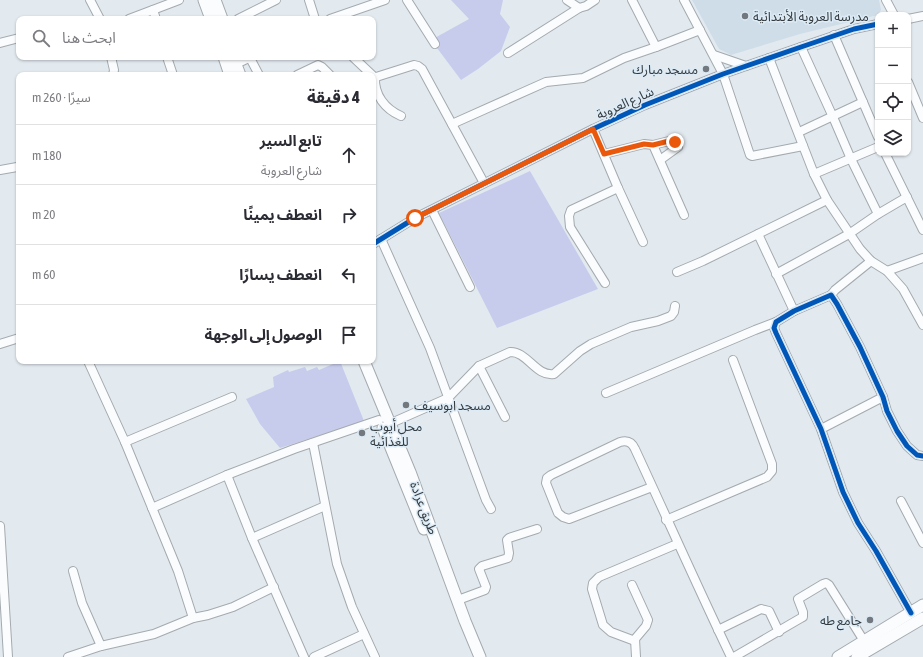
<!DOCTYPE html>
<html lang="ar">
<head>
<meta charset="utf-8">
<style>
  body { margin:0; font-family:"Asap Condensed","Noto Sans Arabic",sans-serif; background:#f2f2f3; color:#2b2b33; direction:rtl }
  .controls { position:absolute; right:12px; top:12px; display:grid; overflow:hidden; border-radius:8px; box-shadow:0 1px 3px #0004 }
  .controls button { width:36px; height:36px; display:grid; place-items:center; padding:0; border:0; border-bottom:1px solid #e1e1e2; background:#fff; color:#2b2b33; font:20px sans-serif }
  .stop { position:absolute; width:12px; height:12px; margin:-9px; border:3px solid #ea580c; border-radius:50%; background:#fff }
  .stop.end { background:#ea580c; border-color:#fff; box-shadow:0 1px 4px #0008 }
  .list { margin:0; padding:0; list-style:none }
  h2 { display:flex; justify-content:space-between; align-items:center; height:52px; margin:0; padding:0 16px; font-size:17px }
  h2 small { font-size:13px; font-weight:400; color:#7c7c81 }
  .list li { display:grid; grid-template-columns:26px 1fr auto; gap:12px; align-items:center; box-sizing:border-box; height:60px; padding:0 16px; border-top:1px solid #e1e1e2 }
  .list b { display:block; font-size:15px; white-space:nowrap }
  .list p { margin:0; font-size:13px; white-space:nowrap; color:#7c7c81 }
  .list em { font-size:13px; font-style:normal; color:#7c7c81 }
  .icon { flex:none; width:22px; height:22px; fill:none; stroke:currentColor; stroke-width:2; stroke-linecap:round; stroke-linejoin:round }
  .map { position:relative; flex:none; width:923px; height:657px; overflow:hidden; direction:ltr }
  .search { position:absolute; background:#fff; box-shadow:0 1px 3px #0004; left:16px; top:16px; width:360px; height:44px; display:flex; align-items:center; gap:10px; box-sizing:border-box; padding:0 14px; border-radius:8px; color:#7c7c81; font-size:15px }
  .panel { position:absolute; background:#fff; box-shadow:0 1px 3px #0004; left:16px; top:72px; width:360px; height:292px; border-radius:8px; direction:rtl }
  .map>svg:first-child { display:block }
  .built { fill:#cfdde9 }
  .green { fill:#c7ccec }
  .lines { fill:none; stroke-linecap:round; stroke-linejoin:round }
  .minor-casing { stroke:#a4aaaf; stroke-width:10 }
  .major-casing { stroke:#a4aaaf; stroke-width:13 }
  .minor { stroke:#fbfcfd; stroke-width:8 }
  .major { stroke:#fbfcfd; stroke-width:11 }
  .cycleway-casing { stroke:#dcebf6; stroke-width:8 }
  .cycleway { stroke:#0057b8; stroke-width:5 }
  .route { stroke:#ea580c; stroke-width:5 }
  .poi-dot { fill:#72787d; stroke:#dcebf6; stroke-width:1.5 }
  .labels { text-anchor:middle; dominant-baseline:central; stroke-width:3; stroke-linejoin:round; paint-order:stroke }
  .poi-label { font-size:13px; fill:#353b3f; stroke:#dcebf6; text-anchor:start }
  .street-label { font-size:13px; fill:#353b3f; stroke:#dcebf6 }
</style>
</head>
<body>
<div class="map">
<svg width="923" height="657" viewBox="0 0 923 657">
  <rect width="100%" height="100%" fill="#e2eaf0"/>
  <polygon class="built" points="692,0 879,0 881,10 878,15 800,34 731,55 719,49"/>
  <g class="green">
    <polygon points="451,0 503,0 500,14 510,27 501,51 478,69 461,80 431,40 469,19"/>
    <polygon points="530,171 598,289 497,328 439,213"/>
    <polygon points="340,361 364,421 280,448 260,424 246,399 274,387 273,377 288,370 289,372 305,367 307,371 317,367 319,370"/>
  </g>
  <g class="lines">
    <g class="minor-casing">
      <g id="minor">
        <polyline points="90,0 100,19"/>
        <polyline points="309,0 315,19"/>
        <polyline points="407,0 435,44"/>
        <polyline points="567,0 579,8 586,6 595,0"/>
        <polyline points="684,0 723,74 750,155 752,156 803,146"/>
        <polyline points="886,0 894,15"/>
        <polyline points="153,10 156,19"/>
        <polyline points="129,19 179,0"/>
        <polyline points="238,19 276,0"/>
        <polyline points="330,19 385,0"/>
        <polyline points="908,19 923,16"/>
        <polyline points="834,35 878,137"/>
        <polyline points="0,43 19,38"/>
        <polyline points="656,47 700,30"/>
        <polyline points="801,47 833,117 851,159 878,214"/>
        <polyline points="508,53 579,8"/>
        <polyline points="714,55 746,66"/>
        <polyline points="111,57 114,70 113,75"/>
        <polyline points="167,57 173,75"/>
        <polyline points="353,57 372,75"/>
        <polyline points="250,58 259,75"/>
        <polyline points="769,58 814,174 827,200 860,249 871,261 887,271 903,289 923,325"/>
        <polyline points="232,66 251,57"/>
        <polyline points="297,75 318,65 322,67 330,75"/>
        <path d="M373,76l2,1c-1,18 10,32 26,39"/>
        <polyline points="373,78 414,65 418,66 422,69 484,183"/>
        <polyline points="908,82 923,118"/>
        <polyline points="452,124 546,82 583,78 624,58 656,47 632,0"/>
        <polyline points="593,129 618,188 643,242"/>
        <polyline points="799,132 863,102"/>
        <polyline points="653,145 669,141 675,142 678,147 660,160"/>
        <polyline points="885,153 923,230"/>
        <polyline points="604,154 644,144 653,145 684,215"/>
        <polyline points="0,170 17,167"/>
        <polyline points="814,174 878,147"/>
        <polyline points="432,210 470,287"/>
        <polyline points="758,234 794,311"/>
        <polyline points="381,239 430,348 486,500 491,509"/>
        <polyline points="373,244 415,218 593,129 645,105 723,74 801,47 854,29 878,24"/>
        <polyline points="887,271 923,258"/>
        <polyline points="677,272 703,261 827,200"/>
        <polyline points="776,274 849,234 878,214 907,197"/>
        <polyline points="605,283 570,227 569,216 571,210 618,188"/>
        <polyline points="831,295 835,290 871,261"/>
        <polyline points="0,344 19,338"/>
        <polyline points="88,361 125,442 178,571 193,618"/>
        <polyline points="479,366 505,417"/>
        <polyline points="606,393 755,330 776,322"/>
        <path d="M389,424l59,-26 31,-32 31,-14c17,-1 26,25 44,22l26,-23 11,-7 40,-17 27,-6 13,-5 3,-4 1,-6"/>
        <polyline points="821,429 883,397"/>
        <polyline points="125,442 232,397"/>
        <polyline points="313,443 337,564 352,607 375,657"/>
        <polyline points="227,475 252,538 304,657"/>
        <path d="M652,487l-83,32 -6,-2 -5,-4 -12,-30 1,-5 4,-3 69,-33c7,-2 12,0 15,7 32,69 63,139 96,208"/>
        <polyline points="901,501 923,543"/>
        <polyline points="152,508 227,475 294,449 379,420"/>
        <polyline points="666,520 767,477 772,471 772,464 733,360"/>
        <polyline points="0,526 8,657"/>
        <polyline points="252,538 325,506"/>
        <polyline points="73,571 82,603 101,646"/>
        <polyline points="632,585 648,620 646,626 635,639 636,657"/>
        <polyline points="458,600 485,590 486,587 479,569 482,566 508,558 509,553 507,540 509,538 537,529"/>
        <polyline points="911,613 876,551 858,523 843,492 821,429 776,333 774,328 776,322 794,311 831,295 837,304 860,347 883,397 887,411 897,431 907,446 917,455 923,456"/>
        <polyline points="718,630 761,609 769,611 779,632"/>
        <polyline points="635,641 611,632 603,625 592,589 593,583 599,577 677,544"/>
        <polyline points="68,657 101,646 154,634 193,618 208,615 233,607 274,587"/>
        <polyline points="314,657 364,634"/>
        <polyline points="734,657 801,618 803,617 803,612 798,599 823,584 826,583 829,585 864,641"/>
      </g>
    </g>
    <g class="major-casing">
      <g id="major">
        <polyline points="204,0 211,19"/>
        <polyline points="215,0 222,19"/>
        <polyline points="224,57 230,75"/>
        <polyline points="233,57 240,75"/>
        <polyline points="364,361 410,472 465,621 480,657"/>
        <polyline points="383,428 424,529"/>
        <polyline points="838,657 923,605"/>
        <polyline points="857,657 923,618"/>
      </g>
    </g>
    <use href="#minor" class="minor"/>
    <use href="#major" class="major"/>
    <g class="cycleway-casing">
      <g id="cycleway">
        <polyline points="373,244 415,218 593,129 645,105 723,74 801,47 854,29 878,24"/>
        <polyline points="911,613 876,551 858,523 843,492 821,429 776,333 774,328 776,322 794,311 831,295 837,304 860,347 883,397 887,411 897,431 907,446 917,455 923,456"/>
      </g>
    </g>
    <use href="#cycleway" class="cycleway"/>
  </g>
  <g class="lines">
    <polyline class="route" points="415,218 593,129 604,154 644,144 653,145 669,141 675,142"/>
  </g>
  <g class="poi-dot">
    <circle cx="745" cy="16" r="4"/>
    <circle cx="706" cy="69" r="4"/>
    <circle cx="406" cy="405" r="4"/>
    <circle cx="362" cy="433" r="4"/>
    <circle cx="870" cy="620" r="4"/>
  </g>
  <g class="labels">
    <g class="poi-label">
      <text x="753" y="16">مدرسة العروبة الأبتدائية</text>
      <text x="698" y="69" text-anchor="end">مسجد مبارك</text>
      <text x="414" y="405">مسجد ابوسيف</text>
      <text x="370" y="426">محل أيوب<tspan x="370" dy="15">للغذائية</tspan></text>
      <text x="862" y="620" text-anchor="end">جامع طه</text>
    </g>
    <g class="street-label">
      <text transform="translate(625 103) rotate(-24)">شارع العروبة</text>
      <text transform="translate(424 508) rotate(69)">طريق عرادة</text>
    </g>
  </g>
</svg>
<div class="controls">
<button>+</button>
<button>−</button>
<button><svg class="icon" aria-label="locate" viewBox="0 0 24 24"><circle cx="12" cy="12" r="6"/><path d="M12 2v4M12 18v4M2 12h4M18 12h4"/></svg></button>
<button><svg class="icon" aria-label="layers" viewBox="0 0 24 24"><path d="M12 4l9 5-9 5-9-5zM3 14l9 5 9-5"/></svg></button>
</div>
<div class="stop" style="left:415px;top:218px"></div>
<div class="stop end" style="left:675px;top:142px"></div>
<div class="search"><svg class="icon" aria-label="search" viewBox="0 0 24 24"><circle cx="10" cy="10" r="6"/><path d="M15 15l6 6"/></svg>ابحث هنا</div>
<section class="panel">
<h2>4 دقيقة<small>سيرًا · 260 m</small></h2>
<ul class="list">
<li><svg class="icon" aria-label="ahead" viewBox="0 0 24 24"><path d="M12 20V5M6 11l6-6 6 6"/></svg><div><b>تابع السير</b><p>شارع العروبة</p></div><em>180 m</em></li>
<li><svg class="icon" aria-label="right" viewBox="0 0 24 24"><path d="M7 20v-9h11M14 6l5 5-5 5"/></svg><div><b>انعطف يمينًا</b></div><em>20 m</em></li>
<li><svg class="icon" aria-label="left" viewBox="0 0 24 24"><path d="M17 20v-9H6M10 6l-5 5 5 5"/></svg><div><b>انعطف يسارًا</b></div><em>60 m</em></li>
<li><svg class="icon" aria-label="arrive" viewBox="0 0 24 24"><path d="M6 21V4h12l-3 4 3 4H6"/></svg><div><b>الوصول إلى الوجهة</b></div></li>
</ul>
</section>
</div>
</body>
</html>
